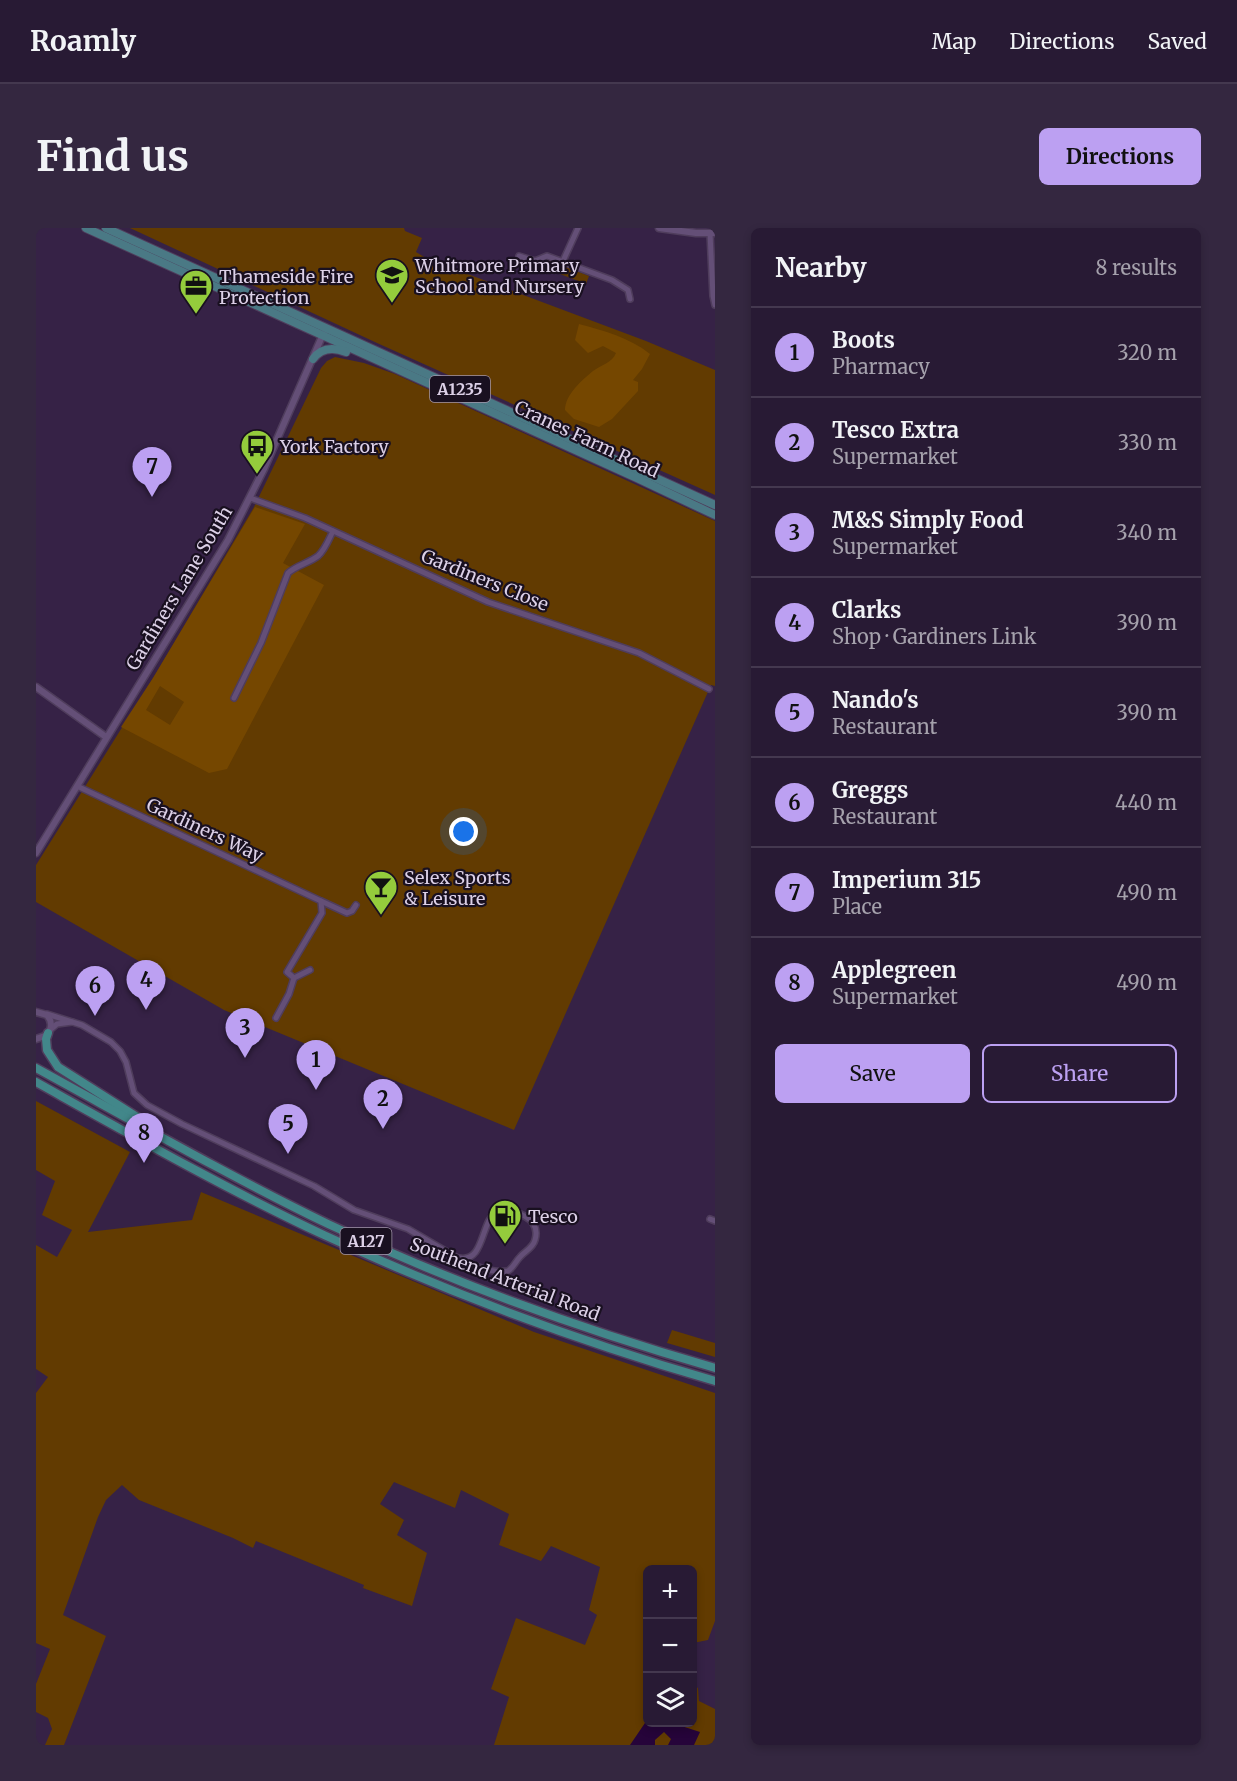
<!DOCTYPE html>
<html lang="en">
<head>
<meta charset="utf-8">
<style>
  body { margin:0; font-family:Merriweather,serif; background:#342740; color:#f1f3f6 }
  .controls { position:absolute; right:18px; bottom:18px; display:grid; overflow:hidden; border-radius:9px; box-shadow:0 3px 9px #0003 }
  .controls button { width:54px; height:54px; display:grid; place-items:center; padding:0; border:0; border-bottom:2px solid #44384f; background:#281a34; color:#f1f3f6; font:30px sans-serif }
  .you { position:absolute; left:428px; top:604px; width:21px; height:21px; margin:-15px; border:4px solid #fff; border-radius:50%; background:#1a73e8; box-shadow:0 0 0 9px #1a73e833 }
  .badge { display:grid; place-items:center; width:39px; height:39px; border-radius:50%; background:#bca0f2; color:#111; font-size:20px; font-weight:700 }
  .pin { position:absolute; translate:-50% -50px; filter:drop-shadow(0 2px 3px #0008) }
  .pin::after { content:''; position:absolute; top:32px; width:21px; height:18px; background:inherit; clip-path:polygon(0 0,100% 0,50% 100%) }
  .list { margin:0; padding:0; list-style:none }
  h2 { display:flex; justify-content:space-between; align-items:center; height:78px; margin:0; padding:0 24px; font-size:26px }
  h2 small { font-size:20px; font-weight:400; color:#a5a1ac }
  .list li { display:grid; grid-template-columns:39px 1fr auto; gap:18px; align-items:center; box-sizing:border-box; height:90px; padding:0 24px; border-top:2px solid #44384f }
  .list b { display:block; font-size:22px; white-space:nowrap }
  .list p { margin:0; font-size:20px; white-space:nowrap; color:#a5a1ac }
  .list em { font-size:20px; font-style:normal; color:#a5a1ac }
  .actions { display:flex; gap:12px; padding:18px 24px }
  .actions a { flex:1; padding:14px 0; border:2px solid #bca0f2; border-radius:9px; text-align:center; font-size:21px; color:#bca0f2 }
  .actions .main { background:#bca0f2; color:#111 }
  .icon { flex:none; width:33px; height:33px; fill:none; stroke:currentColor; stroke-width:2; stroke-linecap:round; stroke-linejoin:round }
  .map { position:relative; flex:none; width:679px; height:1517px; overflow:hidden; border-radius:9px }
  header { display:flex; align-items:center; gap:36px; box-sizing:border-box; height:84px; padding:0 30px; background:#281a34; border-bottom:2px solid #44384f }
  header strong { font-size:28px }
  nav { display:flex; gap:33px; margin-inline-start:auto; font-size:21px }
  .intro { display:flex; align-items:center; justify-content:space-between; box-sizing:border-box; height:144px; padding:0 36px }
  h1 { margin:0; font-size:42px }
  .button { padding:15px 27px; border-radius:9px; background:#bca0f2; color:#111; font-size:21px; font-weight:700 }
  main { display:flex; gap:36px; padding:0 36px }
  aside { flex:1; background:#281a34; border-radius:9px; box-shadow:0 3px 9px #0003 }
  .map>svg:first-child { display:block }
  .green { fill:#623b01 }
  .forest { fill:#754700; fill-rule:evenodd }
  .water { fill:#26043a }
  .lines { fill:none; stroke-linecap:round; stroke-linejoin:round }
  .minor-casing { stroke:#4f3d5c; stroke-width:8 }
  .tertiary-casing { stroke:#4f3d5c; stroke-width:9 }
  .primary-casing { stroke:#4f3d5c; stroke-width:10 }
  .trunk-casing { stroke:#4f3d5c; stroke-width:11 }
  .minor { stroke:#644f77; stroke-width:5 }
  .tertiary { stroke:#644f77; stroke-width:6 }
  .primary { stroke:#4a7985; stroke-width:8 }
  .trunk { stroke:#42878a; stroke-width:8 }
  .labels { text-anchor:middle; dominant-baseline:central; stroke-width:4.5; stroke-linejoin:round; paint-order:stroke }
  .shield { fill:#191020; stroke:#a296ab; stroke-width:1.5 }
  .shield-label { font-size:16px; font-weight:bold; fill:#dcd0e7 }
  .poi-label { font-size:18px; fill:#dcd0e7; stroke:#191020; text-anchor:start }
  .street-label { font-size:18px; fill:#dcd0e7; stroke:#191020 }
</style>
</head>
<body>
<header>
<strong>Roamly</strong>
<nav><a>Map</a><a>Directions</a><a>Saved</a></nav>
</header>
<div class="intro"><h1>Find us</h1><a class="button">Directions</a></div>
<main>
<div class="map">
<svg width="679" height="1517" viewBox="0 0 679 1517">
  <rect width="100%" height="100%" fill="#362246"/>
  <g class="green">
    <polygon points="94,0 368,0 369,3 386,10 380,24 410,42 414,47 421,42 610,113 679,142 679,267 341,115"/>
    <polygon points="510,31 553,48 550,56 506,39"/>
    <polygon points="299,129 328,135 359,146 679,293 679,458 675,457 478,902 188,782 0,674 0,637 122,442 218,279 285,140 291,133"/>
    <polygon points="0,873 94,924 52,1004 156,992 165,964 498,1104 679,1165 679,1393 672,1412 657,1415 656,1342 612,1342 612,1494 656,1494 657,1457 662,1460 663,1473 679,1481 679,1517 458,1517 473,1469 455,1461 480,1390 549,1417 561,1387 553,1382 564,1339 515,1318 505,1333 463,1317 473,1286 425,1262 419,1280 358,1254 344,1276 368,1292 361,1307 391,1325 376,1378 327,1360 328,1357 220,1313 217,1320 197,1310 103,1272 86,1257 70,1272 62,1289 27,1387 70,1408 28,1517 9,1517 16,1501 12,1490 0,1484 0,1456 14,1421 0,1415 0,1165 12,1149 0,1141 0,1017 21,1029 36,1002 6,987 19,953 0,942"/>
    <polygon points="636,1102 679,1115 679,1129 631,1115"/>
  </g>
  <g class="forest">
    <path d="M543,96c25,7 50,13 71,30l-8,15 -9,11 5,2v9l-26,28 -13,8 -25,-8 -9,-9c0,-15 17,-30 28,-39 8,-6 19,-8 23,-18l-13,-7 -15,7 -13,-13z"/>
    <path d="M219,279l50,17 -22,39 41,22 -97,184 -18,4 -88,-46 32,-49zM124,458l24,16 -14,23 -24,-15z"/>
  </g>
  <polygon class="water" points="611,1492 612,1494 636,1495 664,1504 658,1517 632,1517 635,1511 628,1504 619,1512 619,1517 594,1517"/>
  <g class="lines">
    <g class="minor-casing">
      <g id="minor">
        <polyline points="674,5 677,68 679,77"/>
        <polyline points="483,28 499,33 511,28 576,52 592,62 594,71"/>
        <polyline points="527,33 542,0"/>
        <polyline points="214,270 269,290 452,374 603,425 673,461"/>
        <path d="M198,470l27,-55 27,-70c9,-8 21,-10 30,-17 7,-6 11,-17 15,-25"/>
        <polyline points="41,558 285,673 286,685 251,744 258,750 274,742"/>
        <polyline points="285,673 311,685 316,683 320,677"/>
        <path d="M11,786l35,11 29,17 9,9 6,11 8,31 13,12 35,19 132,62 40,24 54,19 46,27c16,8 36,18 54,15 6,-4 7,-9 12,-14 5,-6 13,-9 15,-17 7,-23 -22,-31 -38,-29 -17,11 -12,52 -38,47"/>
        <polyline points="240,790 253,766 258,750"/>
        <polyline points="14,802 21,796 36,794"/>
        <polyline points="674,991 679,993"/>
      </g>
    </g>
    <g class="tertiary-casing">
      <g id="tertiary">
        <polyline points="623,0 660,5 679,5"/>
        <polyline points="0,459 70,509"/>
        <polyline points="0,625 192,312 228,241 288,104"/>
        <path d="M0,784l11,3c6,7 5,15 -2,21l-9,3"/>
      </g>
    </g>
    <g class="primary-casing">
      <g id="primary">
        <polyline points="50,0 601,250 679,287"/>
        <polyline points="70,0 679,277"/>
        <path d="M277,131c8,-11 20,-12 33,-7"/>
      </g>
    </g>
    <g class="trunk-casing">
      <g id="trunk">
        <polyline points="12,805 10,811 11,822 22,839 112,896"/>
        <path d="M0,840c97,53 193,108 292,156 125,59 255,106 387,144"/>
        <path d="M0,854c95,53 190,107 288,153 127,59 257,107 391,146"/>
      </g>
    </g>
    <use href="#minor" class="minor"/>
    <use href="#tertiary" class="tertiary"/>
    <use href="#primary" class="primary"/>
    <use href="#trunk" class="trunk"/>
  </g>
  <defs>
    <g id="school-pin" transform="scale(1.725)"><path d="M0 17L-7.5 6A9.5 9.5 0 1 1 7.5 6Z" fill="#94cc3c" stroke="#191020"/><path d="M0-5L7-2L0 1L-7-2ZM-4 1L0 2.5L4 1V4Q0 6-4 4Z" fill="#111"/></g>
    <g id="office-pin" transform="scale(1.725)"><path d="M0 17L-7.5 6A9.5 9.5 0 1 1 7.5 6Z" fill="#94cc3c" stroke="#191020"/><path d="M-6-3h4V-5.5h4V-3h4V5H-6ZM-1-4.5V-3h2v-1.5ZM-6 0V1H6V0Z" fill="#111"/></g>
    <g id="bus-pin" transform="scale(1.725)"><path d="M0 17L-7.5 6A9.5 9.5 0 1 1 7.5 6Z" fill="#94cc3c" stroke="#191020"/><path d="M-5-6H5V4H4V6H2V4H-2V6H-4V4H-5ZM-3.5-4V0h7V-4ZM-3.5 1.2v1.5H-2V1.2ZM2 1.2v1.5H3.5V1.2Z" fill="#111"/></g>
    <g id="bar-pin" transform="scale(1.725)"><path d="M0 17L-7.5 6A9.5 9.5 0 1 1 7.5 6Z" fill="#94cc3c" stroke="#191020"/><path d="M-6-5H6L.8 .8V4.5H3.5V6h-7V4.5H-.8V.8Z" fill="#111"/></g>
    <g id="fuel-pin" transform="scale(1.725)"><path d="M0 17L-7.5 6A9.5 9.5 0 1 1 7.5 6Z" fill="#94cc3c" stroke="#191020"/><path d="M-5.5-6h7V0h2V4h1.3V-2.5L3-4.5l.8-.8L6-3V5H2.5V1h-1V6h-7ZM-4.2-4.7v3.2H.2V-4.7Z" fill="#111"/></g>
  </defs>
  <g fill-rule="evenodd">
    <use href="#school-pin" x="356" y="47"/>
    <use href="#office-pin" x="160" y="58"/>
    <use href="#bus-pin" x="221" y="218"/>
    <use href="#bar-pin" x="345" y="659"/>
    <use href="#fuel-pin" x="469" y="988"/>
  </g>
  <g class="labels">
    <g class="shield">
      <rect x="394" y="148" width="60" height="26" rx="4.5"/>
      <rect x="304.5" y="1000" width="51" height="26" rx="4.5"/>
    </g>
    <g class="shield-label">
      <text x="424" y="161">A1235</text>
      <text x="330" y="1013">A127</text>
    </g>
    <g class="poi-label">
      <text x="379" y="37">Whitmore Primary<tspan x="379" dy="21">School and Nursery</tspan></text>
      <text x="183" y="48">Thameside Fire<tspan x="183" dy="21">Protection</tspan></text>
      <text x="244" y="218">York Factory</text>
      <text x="368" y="649">Selex Sports<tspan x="368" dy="21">&amp; Leisure</tspan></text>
      <text x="492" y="988">Tesco</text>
    </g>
    <g class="street-label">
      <text transform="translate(551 211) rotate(25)">Cranes Farm Road</text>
      <text transform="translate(449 352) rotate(22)">Gardiners Close</text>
      <text transform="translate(143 360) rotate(-59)">Gardiners Lane South</text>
      <text transform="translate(169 602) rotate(25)">Gardiners Way</text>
      <text transform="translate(469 1051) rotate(21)">Southend Arterial Road</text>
    </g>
  </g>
</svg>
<div class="controls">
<button>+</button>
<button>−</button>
<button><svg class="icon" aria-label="layers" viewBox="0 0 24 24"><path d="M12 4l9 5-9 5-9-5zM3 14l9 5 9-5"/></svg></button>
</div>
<div class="you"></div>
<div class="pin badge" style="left:280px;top:862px">1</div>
<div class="pin badge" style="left:347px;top:901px">2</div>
<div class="pin badge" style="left:209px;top:830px">3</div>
<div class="pin badge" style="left:110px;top:782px">4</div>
<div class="pin badge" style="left:252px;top:926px">5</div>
<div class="pin badge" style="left:59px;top:788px">6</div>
<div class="pin badge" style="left:116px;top:269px">7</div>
<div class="pin badge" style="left:108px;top:935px">8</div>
</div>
<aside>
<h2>Nearby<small>8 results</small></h2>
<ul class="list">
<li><span class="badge">1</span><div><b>Boots</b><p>Pharmacy</p></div><em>320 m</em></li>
<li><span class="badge">2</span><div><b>Tesco Extra</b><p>Supermarket</p></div><em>330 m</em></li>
<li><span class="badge">3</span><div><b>M&amp;S Simply Food</b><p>Supermarket</p></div><em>340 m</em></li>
<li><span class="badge">4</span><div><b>Clarks</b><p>Shop · Gardiners Link</p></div><em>390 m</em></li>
<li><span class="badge">5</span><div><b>Nando's</b><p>Restaurant</p></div><em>390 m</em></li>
<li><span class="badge">6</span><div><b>Greggs</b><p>Restaurant</p></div><em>440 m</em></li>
<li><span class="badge">7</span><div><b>Imperium 315</b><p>Place</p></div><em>490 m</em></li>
<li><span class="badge">8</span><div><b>Applegreen</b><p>Supermarket</p></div><em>490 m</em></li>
</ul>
<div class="actions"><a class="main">Save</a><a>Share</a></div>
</aside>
</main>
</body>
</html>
